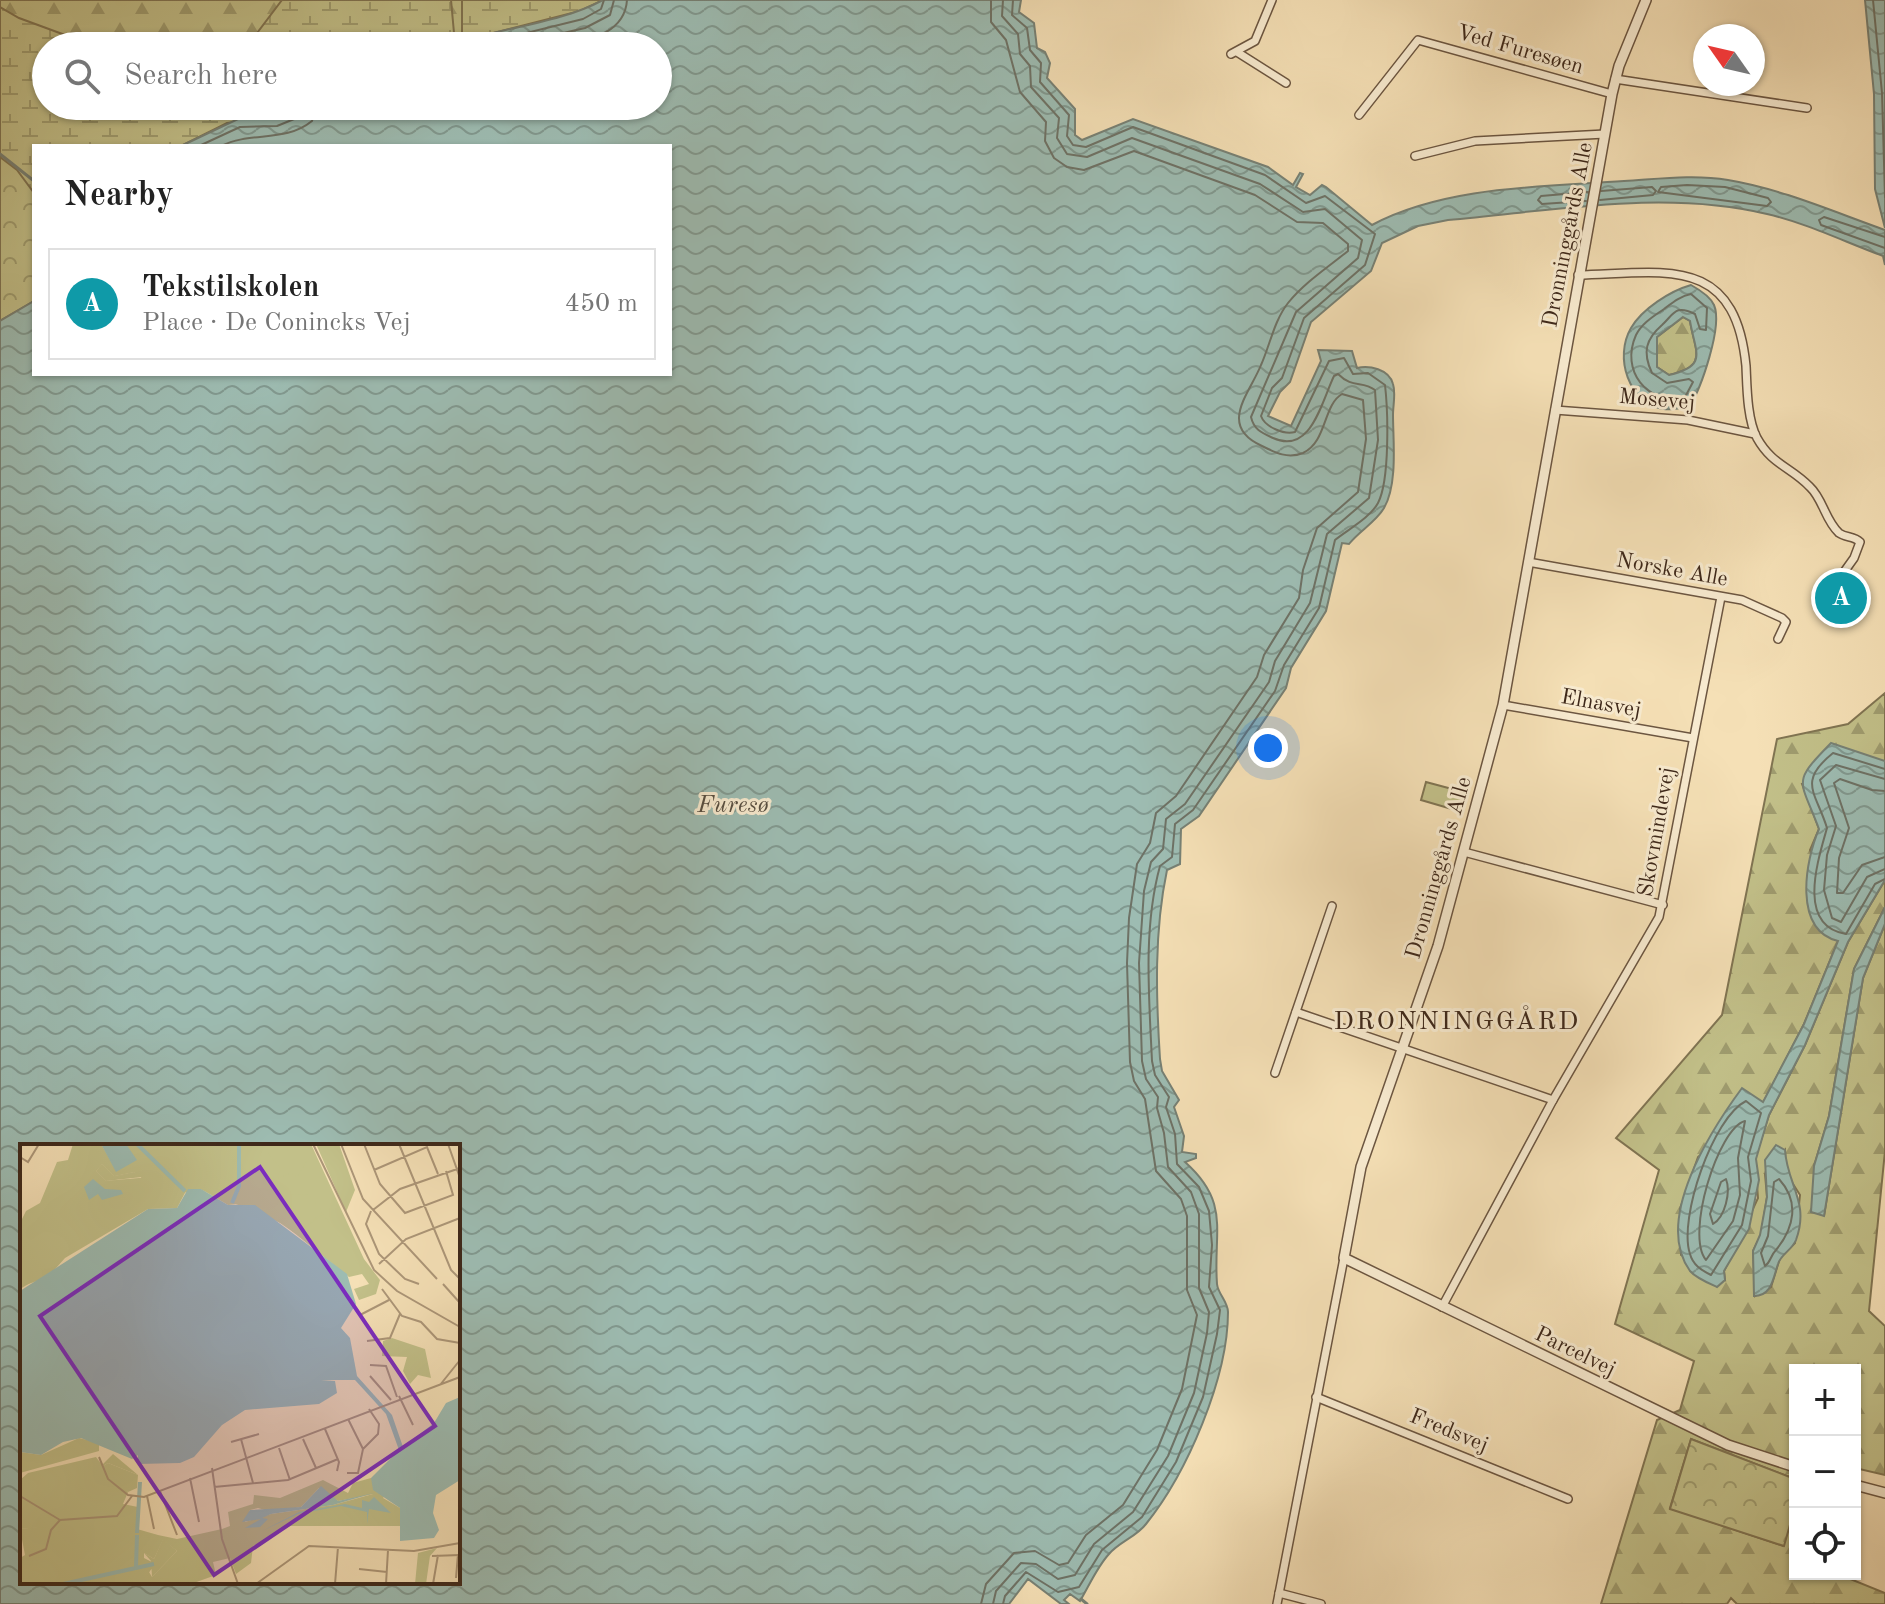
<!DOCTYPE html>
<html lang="en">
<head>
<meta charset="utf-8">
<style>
  body { margin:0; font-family:"Old Standard TT",serif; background:#f6f6f6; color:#222 }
  .controls { position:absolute; right:24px; bottom:24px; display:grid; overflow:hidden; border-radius:0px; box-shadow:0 2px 6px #0004 }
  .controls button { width:72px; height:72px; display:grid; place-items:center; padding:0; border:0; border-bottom:2px solid #e0e0e0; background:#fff; color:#222; font:40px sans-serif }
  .compass { position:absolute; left:1693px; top:24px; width:72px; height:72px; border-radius:50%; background:#fff; box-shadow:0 2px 6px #0004; rotate:304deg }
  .you { position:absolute; left:1268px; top:748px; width:28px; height:28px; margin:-20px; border:6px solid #fff; border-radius:50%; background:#1a73e8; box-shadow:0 0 0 12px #1a73e833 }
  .badge { display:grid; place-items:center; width:52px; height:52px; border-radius:50%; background:#b45309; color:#fff; font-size:26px; font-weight:700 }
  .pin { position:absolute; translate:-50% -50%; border:4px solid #fff; box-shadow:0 2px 8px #0006 }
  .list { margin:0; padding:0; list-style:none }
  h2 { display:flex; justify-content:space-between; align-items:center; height:104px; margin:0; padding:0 32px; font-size:34px }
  h2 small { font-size:26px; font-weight:400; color:#767676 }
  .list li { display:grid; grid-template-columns:52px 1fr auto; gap:24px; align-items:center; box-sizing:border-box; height:112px; margin:0 16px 16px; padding:0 16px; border:2px solid #e0e0e0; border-radius:0px }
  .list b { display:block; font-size:30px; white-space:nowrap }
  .list p { margin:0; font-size:26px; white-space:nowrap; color:#767676 }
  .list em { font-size:26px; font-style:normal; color:#767676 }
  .icon { flex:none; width:44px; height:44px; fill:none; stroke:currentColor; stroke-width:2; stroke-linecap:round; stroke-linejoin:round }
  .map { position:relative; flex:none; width:1885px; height:1604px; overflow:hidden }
  .search { position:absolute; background:#fff; box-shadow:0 2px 6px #0004; left:32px; top:32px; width:640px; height:88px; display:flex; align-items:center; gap:20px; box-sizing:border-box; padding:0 28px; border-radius:44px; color:#767676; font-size:30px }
  .panel { position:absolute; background:#fff; box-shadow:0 2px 6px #0004; left:32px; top:144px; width:640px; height:232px; border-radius:0px }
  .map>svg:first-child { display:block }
  .grass { fill:#c2c089; stroke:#807452; stroke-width:2 }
  .forest { fill:url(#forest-firs); stroke:#807452; stroke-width:2; fill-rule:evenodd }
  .wetland { fill:url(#wetland-marsh); stroke:#807452; stroke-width:2 }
  .park { fill:url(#park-crowns); stroke:#807452; stroke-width:2 }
  .water { fill:url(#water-waves); stroke:#778175; stroke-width:2; fill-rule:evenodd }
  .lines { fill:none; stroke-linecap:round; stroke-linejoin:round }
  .shore { stroke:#6e7266; stroke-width:2 }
  .stream { stroke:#778175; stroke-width:3 }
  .minor-casing { stroke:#6c5641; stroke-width:10 }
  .tertiary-casing { stroke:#6c5641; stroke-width:12 }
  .minor { stroke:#f8ebd0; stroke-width:7 }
  .tertiary { stroke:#f8ebd0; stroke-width:9 }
  .labels { text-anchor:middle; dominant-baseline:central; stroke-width:6; stroke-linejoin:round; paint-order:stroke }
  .street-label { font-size:22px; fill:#3e281a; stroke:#f8ebd0 }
  .water-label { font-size:24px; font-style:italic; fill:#564d40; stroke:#f8ebd0 }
  .quarter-label { font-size:26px; letter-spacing:2px; fill:#3e281a; stroke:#f8ebd0 }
  .inset-river { fill:none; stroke:#9dbcb2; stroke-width:4 }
  .inset-road { fill:none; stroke:#ac9678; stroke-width:2 }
  .view { fill:#7b2cbf; fill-opacity:0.15; stroke:#7b2cbf; stroke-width:4 }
  .inset-edge { fill:none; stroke:#3e281a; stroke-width:4 }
</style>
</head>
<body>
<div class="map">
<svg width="1885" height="1604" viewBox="0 0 1885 1604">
  <defs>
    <pattern id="forest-firs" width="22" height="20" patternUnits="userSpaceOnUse" patternTransform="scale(2)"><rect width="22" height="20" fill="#c2c089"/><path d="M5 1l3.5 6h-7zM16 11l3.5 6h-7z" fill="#9f9c6f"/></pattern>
    <pattern id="wetland-marsh" width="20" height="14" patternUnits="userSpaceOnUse" patternTransform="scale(2)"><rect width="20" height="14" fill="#c2c089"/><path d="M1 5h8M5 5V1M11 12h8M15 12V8" fill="none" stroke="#9f9c6f"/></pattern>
    <pattern id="park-crowns" width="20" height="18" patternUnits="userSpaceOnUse" patternTransform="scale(2)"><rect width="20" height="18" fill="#c2c089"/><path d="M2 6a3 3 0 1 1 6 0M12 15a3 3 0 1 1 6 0" fill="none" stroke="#9f9c6f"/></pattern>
    <pattern id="water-waves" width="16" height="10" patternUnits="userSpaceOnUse" patternTransform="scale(2)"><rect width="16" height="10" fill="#9dbcb2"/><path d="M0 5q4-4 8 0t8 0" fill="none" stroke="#819990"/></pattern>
  </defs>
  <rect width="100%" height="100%" fill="#f5e0b6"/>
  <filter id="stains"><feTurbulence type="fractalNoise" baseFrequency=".0025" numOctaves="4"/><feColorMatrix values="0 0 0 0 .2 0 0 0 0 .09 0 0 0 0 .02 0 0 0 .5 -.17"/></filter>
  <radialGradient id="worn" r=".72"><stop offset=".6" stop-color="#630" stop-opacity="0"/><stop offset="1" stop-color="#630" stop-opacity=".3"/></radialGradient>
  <polygon class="grass" points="1426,782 1467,793 1462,812 1421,800"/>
  <g class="forest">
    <polygon points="0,0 603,0 449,46 46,46 46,106 304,106 238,119 181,146 34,146 34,301 0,321"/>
    <path d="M1683,317l7,4c5,31 19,45 -21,54l-12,-8v-30z"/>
    <path d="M1885,693v68l-83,23 17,45 -9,21 28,91 -34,83 -41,79 -65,54 -18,52 1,46 44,25 -1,-9 34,-73 -3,-39 14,-44 36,-70 43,-103 37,-62v27l-31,62 -25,147 -15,50 10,50 39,-238 22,-54v227l-16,160 16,15v149l-30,-7v-98h-60v109l-104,-40 -21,69 113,38 12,-39v67h43l47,19v11h-148l-6,-6 -4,6h-126l56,-184 23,-10 14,-49 -79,-37 44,-154 -43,-32 106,-123 55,-276 71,-15zM1785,1150l1,23 14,22 -5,48 -15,15 -9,29 -16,9 -2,-45 8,-16 6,-38 -2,-23z"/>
  </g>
  <g class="wetland">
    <polygon points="282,0 451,0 455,44 241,46 257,33"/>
    <polygon points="462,0 603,0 580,11 462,41"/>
    <polygon points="0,7 19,18 95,46 46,46 46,106 304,106 275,118 227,123 181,146 34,146 34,301 0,321"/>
  </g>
  <g class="park">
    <polygon points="0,157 17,170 34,193 34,301 0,321"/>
    <polygon points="1691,1439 1795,1479 1795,1507 1784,1546 1670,1509"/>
  </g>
  <g class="water">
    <path d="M603,0h418l-2,12 15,11 3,25 8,4 5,11 -3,15 28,31v26l7,5 51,-21 135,48 25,18 7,-12 3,1 -7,13 14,8 12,-10 4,2 46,38c73,-39 171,-38 252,-44 34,-2 70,-7 104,-1 54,9 106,32 157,50v35l-2,-9c-38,-14 -77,-33 -116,-42 -103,-25 -215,-3 -319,6l-30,6 -36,17 -11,28 -60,51 -21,60 -10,10 -12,24 23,10 30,-65 -3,-11 34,1 5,17c12,-3 32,1 36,16 3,9 0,21 0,31 0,25 5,69 -9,93 -8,14 -25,23 -35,36l-7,-1 -16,68 -35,57 -5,20 -87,128 -18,13 -1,35 -13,6c-13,62 -11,126 -7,189l2,12 17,29 -5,7 10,29 -2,16 14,2v4l-11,4c46,41 28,69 32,122 1,10 11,18 11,28 0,66 -41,161 -82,212 -10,13 -27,18 -37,30 -12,13 -20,32 -29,47l-10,-7 -6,6 5,4h-8l-33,-25 -19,25h-1009v-1283l34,-20v73h636v-228h-489l57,-27 37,-1 29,-12h354v-60h-209c50,-19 107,-21 154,-46zM22,1146h436v436h-436z"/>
    <polygon points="1865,0 1885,0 1885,228 1875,189 1874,94"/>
    <path d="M1691,285c9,5 19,11 23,20 9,21 -13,84 -25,102 -8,1 -18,3 -25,2 -36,-6 -50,-52 -33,-81 11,-19 39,-37 60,-43zM1683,317l7,4c5,31 19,45 -21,54l-12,-8v-30z"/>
    <path d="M1831,743l54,18v119l-37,62 -43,103 -36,70 -13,44 3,21 -10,49 -25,42 1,9 -8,7c-9,-4 -21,-9 -27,-16 -37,-51 21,-141 52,-183l21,14 41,-78 34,-83c-45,-11 -33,-80 -19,-112 -19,-51 -28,-45 12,-86z"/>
    <polygon points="1885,907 1885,924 1863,978 1824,1216 1811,1212 1814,1166 1829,1116 1854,969"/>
    <path d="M1776,1145l9,5c2,35 25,52 11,90 -4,10 -15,14 -18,24 -5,14 -6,32 -24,32l-1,-45 7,-16 7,-38 -2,-37z"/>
  </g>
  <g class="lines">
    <g class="shore">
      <polyline points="1873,0 1882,93 1885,197"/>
      <polyline points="473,46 583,19 601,9 604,0"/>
      <polyline points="507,46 585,28 610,15 614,0"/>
      <path d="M563,46c27,-6 62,-13 64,-46"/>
      <polyline points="199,146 240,127 277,126 304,115 306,106"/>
      <path d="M221,146c30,-15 64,-3 91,-25l4,-15"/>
      <polygon points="1687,185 1725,187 1768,198 1771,202 1767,206 1658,192 1661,187"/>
      <polyline points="1600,200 1653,195 1656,191 1652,187 1601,191"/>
      <polyline points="1586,201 1542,204 1538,200 1541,196 1588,192"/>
      <polyline points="1885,237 1824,217 1819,220 1821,225 1885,248"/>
      <path d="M1691,294l16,14 -1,22 -6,-1 -5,-15c-20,-10 -21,0 -33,11 -16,14 -20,27 -10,48l15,10 22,-4 4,3 -9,17c-37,5 -64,-28 -48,-64 6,-12 18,-19 28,-26 8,-6 16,-13 27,-15z"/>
      <path d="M1885,769l-52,-16c-36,29 -17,39 -6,75 -9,32 -31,98 19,106l29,-50 10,-5"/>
      <polyline points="1885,779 1836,765 1820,780 1836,826 1827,855 1824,890 1832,918 1841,922 1867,877 1885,869"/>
      <polyline points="1885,791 1872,790 1840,779 1834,783 1849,828 1839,858 1837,893 1843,893 1862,865 1885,857"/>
      <path d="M1746,1101l15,12 -13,44 3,24 -9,44 -31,50c-10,-5 -18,-10 -21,-21 -12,-35 23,-137 56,-153z"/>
      <path d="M1745,1121l-7,37 2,37 -7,26 -27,39c-21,-25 12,-132 39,-139z"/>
      <path d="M1726,1179c5,13 -1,38 -13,45l-3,-10 11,-32z"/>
      <path d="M1779,1179c21,23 15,49 -3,71 -6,6 -5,12 -11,16l-4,-13 7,-17 6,-54z"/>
      <path d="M981,1604l5,-20 28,-31 21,-2 24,14 9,-2 18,-28 37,-30 34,-55 25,-61 15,-74 -10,-25v-74l-6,-17 -25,-28 -11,-72 -11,-18 -4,-19 -3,-99 2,-45 8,-54 13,-21 6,-30 20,-17 81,-119 7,-22 35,-57 4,-28 14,-42 41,-36 8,-53 -3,-39 -21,-6c-19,11 -15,48 -39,59 -15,6 -27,0 -41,-7 -45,-20 -12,-53 -1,-81 9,-20 13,-44 27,-62 16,-20 40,-36 60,-52v-7l-25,-21 -26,-1 -42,-27 -121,-44 -50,19 -17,-3 -13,-9 -9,-17 1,-19 -26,-30 -14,-52 -15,-18v-22"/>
      <path d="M993,1604l3,-13 25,-28 15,1 22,15 17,-4 19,-31 39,-32 35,-56 26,-63 13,-60 2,-21 -10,-24v-74l-8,-22 -23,-25 -4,-34 -7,-25 1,-11 -12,-18 -4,-18 -3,-98 5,-72 7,-29 12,-13 3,-30 19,-15 84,-122 6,-21 35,-58 17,-69 42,-36 9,-58 -3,-50c-13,-10 -22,-1 -37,-16l-4,2c-13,27 -23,79 -61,62 -11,-5 -19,-8 -22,-21l45,-105 62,-54 4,-18 -37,-31 -22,3 -43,-28 -128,-46 -45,19 -20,-3 -10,-16 2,-20 -28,-31 -1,-21 -10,-12 -2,-20 -16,-18 1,-16"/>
      <path d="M1003,1604l2,-8 21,-24 32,20 21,-5 23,-37 40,-33 34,-55 27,-65 14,-63 3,-24 -11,-23 3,-42 -3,-34 -10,-24 -22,-23 -2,-30 -9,-27 3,-10 -14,-22 -3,-14c-3,-64 -9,-133 8,-195l12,-9 3,-33 18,-14 82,-119 9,-26 35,-57 16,-68c12,-10 35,-22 43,-37 12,-23 10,-92 7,-118l-17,-12 -15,1 -9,-16 -15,3 -34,71c-11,3 -30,-5 -34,-16l11,-28 10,-10 22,-60 61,-53 10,-31 -50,-38 -19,7 -41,-28 -132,-48 -47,20 -13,-2 -6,-9 2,-21 -29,-33 1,-19 -11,-13 -3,-22 -15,-13 1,-15"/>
    </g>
    <g class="stream">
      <polyline points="0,154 34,181"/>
      <polyline points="1081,1599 1087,1604"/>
    </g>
    <g class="minor-casing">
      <g id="minor">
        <polyline points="1237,52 1286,83"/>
        <polyline points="1231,54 1255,41 1272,0"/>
        <polyline points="1615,79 1807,108"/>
        <polyline points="1359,115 1418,40 1612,94"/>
        <polyline points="1415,156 1475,141 1605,134"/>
        <path d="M1578,275c86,-2 157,-22 168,91 1,21 1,53 11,72 15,27 34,29 53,49 13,12 15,33 29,46 7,5 15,3 21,9l-6,16 -30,42"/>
        <polyline points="1555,410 1688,420 1755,434"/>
        <polyline points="1528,562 1742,600 1782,618 1786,622 1778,639"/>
        <polyline points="1503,705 1693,738"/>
        <polyline points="1464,852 1663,905"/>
        <polyline points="1296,1012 1553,1100"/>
        <polyline points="1275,1073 1332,906"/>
        <polyline points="1442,1307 1553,1100 1659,917 1721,597"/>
        <polyline points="1316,1397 1568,1499"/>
        <polyline points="1279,1593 1321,1604"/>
        <polyline points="1277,1604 1344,1258"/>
      </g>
    </g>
    <g class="tertiary-casing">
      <g id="tertiary">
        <polyline points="1646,0 1619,66 1612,94 1503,705 1438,946 1361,1167 1344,1258 1728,1445 1795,1467"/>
        <polyline points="1855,1485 1885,1493"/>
      </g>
    </g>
    <use href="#minor" class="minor"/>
    <use href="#tertiary" class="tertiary"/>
  </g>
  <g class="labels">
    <g class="street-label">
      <text transform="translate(1520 50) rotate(16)">Ved Furesøen</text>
      <text transform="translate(1568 235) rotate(-79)">Dronninggårds Alle</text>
      <text transform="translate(1657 400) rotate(5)">Mosevej</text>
      <text transform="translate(1672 570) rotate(10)">Norske Alle</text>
      <text transform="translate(1601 704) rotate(10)">Elnasvej</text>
      <text transform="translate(1657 832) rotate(-80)">Skovmindevej</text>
      <text transform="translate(1439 868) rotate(-74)">Dronninggårds Alle</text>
      <text transform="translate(1575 1352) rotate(26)">Parcelvej</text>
      <text transform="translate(1449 1431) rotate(22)">Fredsvej</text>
    </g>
    <g class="water-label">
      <text x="733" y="806">Furesø</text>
    </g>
    <g class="quarter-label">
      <text x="1457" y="1022">DRONNINGGÅRD</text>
    </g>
  </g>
  <g transform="translate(20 1144)">
    <rect width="440" height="440" fill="#f5e0b6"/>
    <path d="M82,20l12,12 20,-4 8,5 -36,4 -10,-10zM88,319l30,12 -1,13 -9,4 -16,-12 -9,-14zM143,395l14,12 -25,26 -1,-16 -7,-8 10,6z" fill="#c2c089"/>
    <path d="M73,0h8l16,28 9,-28h12l48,46 -14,-46h139l53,115 16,21 -4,14 -17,6 -5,-11 15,-5 -7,-10 -13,3 -66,-53 -83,-35 -105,25 -55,63 -20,12v-63l14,-6zM82,20l12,12 20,-4 8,6 -36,3 -10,-10zM372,194l33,11 6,29 -13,-3 -8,9 -7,-13 4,-14 -25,-1 1,-15zM59,294l20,5v8l-79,22v-21l21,3zM93,310l25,21 -30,-12 -5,3 25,26 -5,12 15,3 -1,22 21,6 19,4 45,-10 8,-3 -2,-14 25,-8 1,-9 26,3 43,-18 25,13 5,-10 18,-5 15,16 -3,4 17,10v18h-110l-37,20 -2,17 -15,11 -6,-16 -17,4 3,13 -25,9h-171v-26l5,-3 -5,-26 26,-3 -26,-29v-17l8,-7 68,-16 6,8zM299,344l19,13 35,-7 -40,11 -62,9 -26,8 5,-12 8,-2 14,4 29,-5zM143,396l14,11 -25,26 -3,-5 7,-8 -12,-6v-5l10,6zM417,404l-7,8 -4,28h-11l3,-31z" fill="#c2c089" fill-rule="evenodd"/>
    <path d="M53,0h28l13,25 10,1 9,-7 -7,-19h9l44,41 -41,-41h60l4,9 17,-9h44l-4,27 13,32 14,3 6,-11 16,-1 15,18 -27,22 -45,-31 -23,2 -27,-16h-14l-10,19 -29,1 -83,49 -17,19 -28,10v-64l6,-12 14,-8 17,-41 11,-2zM82,20l12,12 20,-4 8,6 -36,3 -10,-10zM250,0h15l4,9 18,8 -10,16 -6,-4 -15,6 5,-10 -13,-16zM303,70l38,54 -1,4 -11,4 -52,-42zM51,383l25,2 1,13 -47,3 2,-11zM117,391l25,5 -7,10 -12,1 1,11 9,2 -6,13 28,4 3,-12 -6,-11 7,-8 -6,-9 5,2 10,41h-96l1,-37 24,-8 18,5zM60,407l-1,7 12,3 -1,23h-70v-5l18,-4 17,-13 19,-3z" fill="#c2c089" fill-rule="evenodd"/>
    <path d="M192,0h27l-1,41 -9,20 -25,-17zM296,0h23l16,46 -9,22zM0,353l26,16v14l-26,2z" fill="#c2c089"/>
    <path d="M81,0h25l11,16 -21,12zM73,35l12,10 16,1 2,4 -21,6 -4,-6 -9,6 -5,-13zM168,45h13l27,16h27l92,69 9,30 -15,24 9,10 7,38 35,39 11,32 31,-24 12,-20 14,-6v83l-24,15 -3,18 6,17 -5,8 -34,3v-33l-27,-18 -2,-12 28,-28 -13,-36 -31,-34h-34l14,1 2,12 -18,11 -74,6 -23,15 -28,32 -14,6 -42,1v-9l-6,4 -51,-21 -18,4 -22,13 -21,-3v-161l128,-82 29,-1zM301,342l17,15 36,-8 -41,12 -62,9 -9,4 6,1 -8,8 -15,1 16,-9 -19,3 8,-12 51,-3zM354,353l17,16 -22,-4 -2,15v-12l-26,-6 -43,8 -36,17 37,-19 46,-8 17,4v-8l7,2z" fill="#9dbcb2"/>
    <path class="inset-river" d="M117,0l48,47M212,59l7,-17v-42M117,389l3,-51M116,423l1,-32M43,440l91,-20"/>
    <path class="inset-road" d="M293,0l61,126 23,21 63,36M321,0l22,55 74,80M344,0l16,40 25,29 48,-18 -7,-24M379,0l52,126 9,9M428,0l12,34M0,13l8,5 11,-18M354,26l53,-23 11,27M353,66l27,-21 60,-21M351,67l-5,13 13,30 26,25 14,5M359,120l27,-25 54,-21M423,140l17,19M362,145l20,27 19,6 16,17 23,4M340,171l29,-15M347,197l23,-3 10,-24M350,221l16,1 11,31M350,232l21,24M420,241l20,-25M379,252l14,29M328,275l15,30M305,285l14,33 -2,9M221,295l12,44M283,295l13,29M211,298l28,-8M259,304l11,32M79,313l9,22 20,16 16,2 316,-120M192,324l10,71 16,45M327,329h11l5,-24 15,-15 1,-10 -10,-15M170,334l9,44M194,343l74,-7 50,-21M140,347l17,44M0,352l40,24M127,352l7,33M9,412l17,-7 5,-19 9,-10 57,-4 15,-20M412,412l28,-1M339,425l28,3M436,434l2,-24M236,440l53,-38 105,5 46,-8M315,440l3,-37M366,440l2,-34M413,440l5,-29"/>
    <path class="view" d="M240,23l175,259 -221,149 -174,-259z"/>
    <rect width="440" height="440" class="inset-edge"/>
  </g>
  <rect width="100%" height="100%" filter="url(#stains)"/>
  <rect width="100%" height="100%" fill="url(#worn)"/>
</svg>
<div class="controls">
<button>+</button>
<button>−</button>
<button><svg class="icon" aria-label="locate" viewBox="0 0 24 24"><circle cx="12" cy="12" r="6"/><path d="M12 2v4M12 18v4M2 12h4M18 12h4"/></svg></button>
</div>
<svg class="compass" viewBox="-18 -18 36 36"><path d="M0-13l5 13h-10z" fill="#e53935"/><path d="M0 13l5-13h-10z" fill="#767676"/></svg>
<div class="you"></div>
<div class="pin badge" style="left:1841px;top:598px;background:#0f9aa8">A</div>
<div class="search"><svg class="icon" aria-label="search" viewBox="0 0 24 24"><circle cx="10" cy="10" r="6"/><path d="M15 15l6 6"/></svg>Search here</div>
<section class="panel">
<h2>Nearby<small></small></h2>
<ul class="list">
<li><span class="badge" style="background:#0f9aa8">A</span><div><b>Tekstilskolen</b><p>Place · De Conincks Vej</p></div><em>450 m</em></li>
</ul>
</section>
</div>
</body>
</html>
